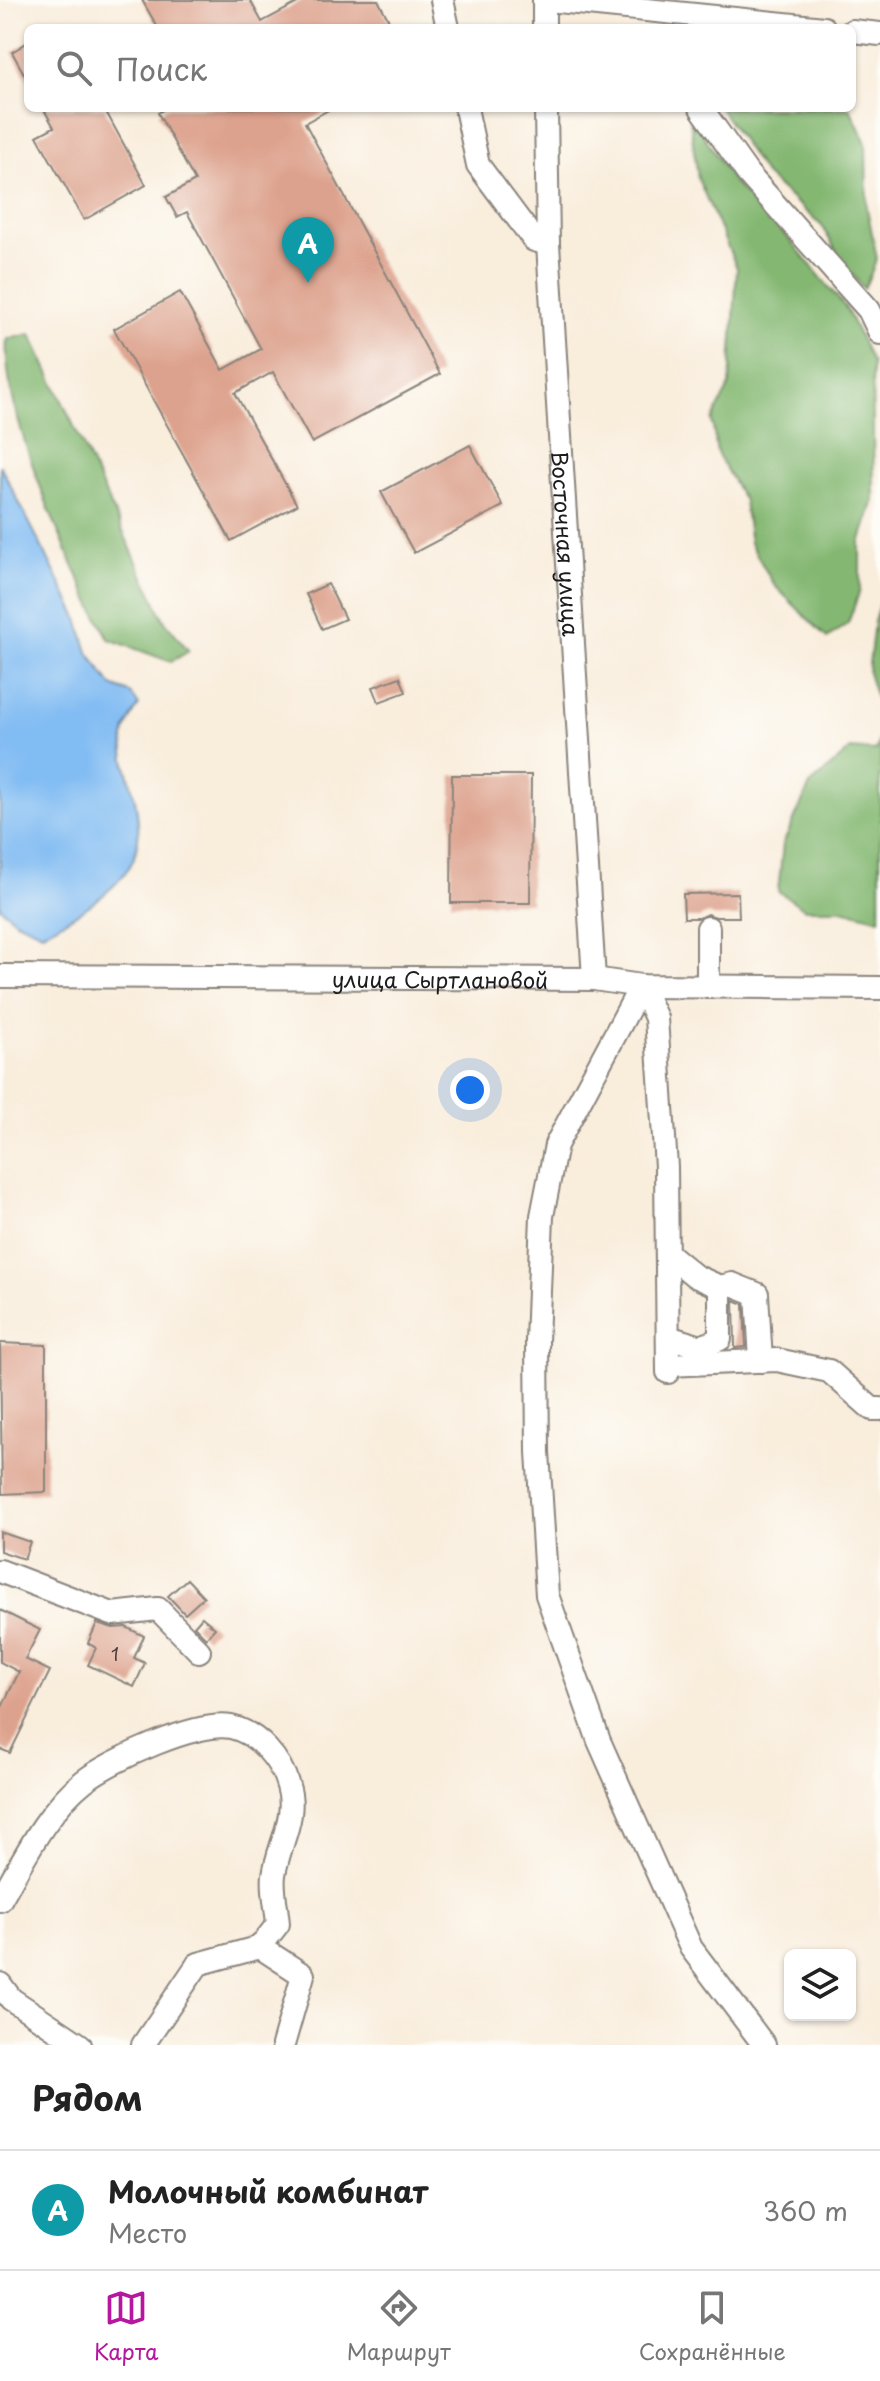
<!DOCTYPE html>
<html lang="ru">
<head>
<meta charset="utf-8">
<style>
  body { margin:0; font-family:"Playpen Sans",sans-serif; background:#f6f6f6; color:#222 }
  .controls { position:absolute; right:24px; bottom:24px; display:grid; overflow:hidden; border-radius:12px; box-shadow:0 2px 6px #0004 }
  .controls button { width:72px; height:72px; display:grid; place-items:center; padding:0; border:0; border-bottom:2px solid #e0e0e0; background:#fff; color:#222; font:40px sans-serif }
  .you { position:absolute; left:470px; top:1090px; width:28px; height:28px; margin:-20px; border:6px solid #fff; border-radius:50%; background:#1a73e8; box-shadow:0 0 0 12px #1a73e833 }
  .badge { display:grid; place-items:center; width:52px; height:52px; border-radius:50%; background:#b5179e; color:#fff; font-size:26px; font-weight:700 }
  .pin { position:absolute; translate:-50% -66px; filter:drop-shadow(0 2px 4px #0008) }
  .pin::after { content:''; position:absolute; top:42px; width:28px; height:24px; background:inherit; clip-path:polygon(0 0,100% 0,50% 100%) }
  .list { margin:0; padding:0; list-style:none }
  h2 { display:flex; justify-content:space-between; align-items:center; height:104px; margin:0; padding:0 32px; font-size:34px }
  h2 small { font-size:26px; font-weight:400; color:#767676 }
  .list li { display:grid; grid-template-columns:52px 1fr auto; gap:24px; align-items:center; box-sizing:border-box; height:120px; padding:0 32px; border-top:2px solid #e0e0e0 }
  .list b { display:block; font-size:30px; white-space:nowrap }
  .list p { margin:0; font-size:26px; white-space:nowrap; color:#767676 }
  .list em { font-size:26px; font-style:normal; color:#767676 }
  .icon { flex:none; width:44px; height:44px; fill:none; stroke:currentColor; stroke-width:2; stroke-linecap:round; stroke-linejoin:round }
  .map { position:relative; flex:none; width:880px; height:2045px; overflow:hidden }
  .search { position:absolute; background:#fff; box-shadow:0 2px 6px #0004; left:24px; right:24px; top:24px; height:88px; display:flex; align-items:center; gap:20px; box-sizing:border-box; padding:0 28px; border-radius:12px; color:#767676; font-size:30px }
  .sheet { height:224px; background:#fff }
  nav { display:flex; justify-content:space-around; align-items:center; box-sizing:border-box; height:112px; border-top:2px solid #e0e0e0; background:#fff; font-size:22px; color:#767676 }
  nav a { display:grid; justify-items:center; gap:4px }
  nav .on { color:#b5179e }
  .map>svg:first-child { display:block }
  .forest { fill:#84b872; stroke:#506a47; stroke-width:2 }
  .water { fill:#81bcf3; stroke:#4e6c88; stroke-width:2 }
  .building { fill:#dda28d }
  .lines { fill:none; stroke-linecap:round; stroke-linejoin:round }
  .minor-casing { stroke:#8a847c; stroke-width:26 }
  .minor { stroke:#fff; stroke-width:22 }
  .labels { text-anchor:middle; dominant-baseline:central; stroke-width:6; stroke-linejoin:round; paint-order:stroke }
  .number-label { font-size:18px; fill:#4c3e38 }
  .street-label { font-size:22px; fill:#1c1c1c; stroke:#fdfcf7 }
</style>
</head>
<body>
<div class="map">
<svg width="880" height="2045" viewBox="0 0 880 2045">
  <rect width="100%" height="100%" fill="#fdfcf7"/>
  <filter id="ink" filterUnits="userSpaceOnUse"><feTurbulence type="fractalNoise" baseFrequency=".0125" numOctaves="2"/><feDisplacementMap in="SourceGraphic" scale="16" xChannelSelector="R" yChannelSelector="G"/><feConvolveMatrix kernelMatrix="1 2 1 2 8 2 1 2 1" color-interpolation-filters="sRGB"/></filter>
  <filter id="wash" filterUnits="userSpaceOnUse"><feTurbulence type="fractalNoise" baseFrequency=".006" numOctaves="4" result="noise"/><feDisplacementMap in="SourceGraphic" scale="32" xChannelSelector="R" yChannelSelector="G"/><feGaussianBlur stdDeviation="1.8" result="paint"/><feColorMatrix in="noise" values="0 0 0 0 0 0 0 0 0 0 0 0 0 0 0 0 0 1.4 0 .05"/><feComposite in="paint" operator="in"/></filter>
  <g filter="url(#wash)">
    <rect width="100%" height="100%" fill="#f9eddc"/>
    <g class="forest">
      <polygon points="720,108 850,108 866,143 867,208 877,259 864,289 844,265 822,226 765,175"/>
      <polygon points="689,112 734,183 790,240 846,308 872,363 874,500 860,543 860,590 848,623 827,638 774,585 750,543 744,501 717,453 712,421 730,384 737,268 698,179"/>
      <path d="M31,334l133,286 25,31 -18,11 -62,-23c-35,-66 -109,-227 -102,-300z"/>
      <polygon points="880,601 880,711 868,673 874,622"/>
      <polygon points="880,736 880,919 842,909 805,909 778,891 783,844 810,785 851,749 876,751"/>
    </g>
    <path class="water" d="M0,465l77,151 11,36 24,34 18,7 9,12c-5,9 -12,18 -14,28 -6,20 8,52 11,72 3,20 5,43 -6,61 -19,30 -57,51 -88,67l-26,-12 -16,-14z"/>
    <g id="blocks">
      <g class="building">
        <polygon points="142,0 250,0 262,22 303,0 378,0 393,28 158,28"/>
        <polygon points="28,42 28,81 12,52"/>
        <polygon points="43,108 104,108 146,185 84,220 37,136 54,127"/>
        <polygon points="166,108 332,108 305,123 440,374 312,443 273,372 235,393 297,505 231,541 114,329 180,292 223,370 261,349 187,212 177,217 166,197 195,181 158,113"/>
        <polygon points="470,445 503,506 414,553 381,492"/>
        <polygon points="328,584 345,619 322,629 306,594"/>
        <polygon points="400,677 406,692 379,702 373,687"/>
        <polygon points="452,775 531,775 530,903 451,903"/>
        <polygon points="738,893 739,917 716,917 707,914 699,918 684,918 683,894"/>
        <polygon points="734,1300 744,1304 746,1347 735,1348"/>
        <polygon points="0,1343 46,1345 46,1492 2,1494"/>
        <polygon points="0,1532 30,1542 24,1559 0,1551"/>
        <polygon points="187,1579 204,1597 185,1614 168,1596"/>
        <polygon points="0,1610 40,1630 25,1659 50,1671 10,1753 0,1749 0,1711 19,1672 0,1662"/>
        <polygon points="202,1617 215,1628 206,1638 194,1626"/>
        <polygon points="97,1623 113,1628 126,1627 144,1636 134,1658 145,1663 134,1687 88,1665 96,1648 88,1643"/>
      </g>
    </g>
  </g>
  <g filter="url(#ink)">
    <use href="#blocks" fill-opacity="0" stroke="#8a847c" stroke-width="2"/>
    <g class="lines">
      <g class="minor-casing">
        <g id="minor">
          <polyline points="442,0 448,28"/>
          <polyline points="544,0 544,28"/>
          <polyline points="548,0 824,28"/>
          <polyline points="852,31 880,34"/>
          <polyline points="466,108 478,165 534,240 548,244"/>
          <path id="s1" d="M546,108l2,136 46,735"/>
          <polyline points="701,108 748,174 869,310 880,333"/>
          <polyline points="708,928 708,987"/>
          <path id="s2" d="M0,976l594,3 47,7 239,2"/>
          <polyline points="641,986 556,1145 542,1216 537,1341 538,1452 547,1595 599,1741 691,1948 764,2045"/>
          <polyline points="641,986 656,1018 666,1167 668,1372"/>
          <polyline points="667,1253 695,1276 720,1287 720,1339 701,1347 668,1337"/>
          <polyline points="720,1287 732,1284 757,1294 761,1361"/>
          <polyline points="668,1365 777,1360 829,1371 872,1409 880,1409"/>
          <polyline points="0,1571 112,1614 158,1609 199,1651"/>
          <path d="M0,1900c24,-41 46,-89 84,-119 27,-21 114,-61 147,-54 27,6 50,33 57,59 10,31 -10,59 -14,89 -2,15 3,34 4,49l-18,23 -62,17 -55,81"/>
          <polyline points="260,1947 303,1975 283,2045"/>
          <polyline points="0,1984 11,1999 80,2045"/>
        </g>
      </g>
      <use href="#minor" class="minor"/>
    </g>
  </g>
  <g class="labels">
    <g class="number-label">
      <text x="115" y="1653">1</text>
    </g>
    <g class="street-label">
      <text stroke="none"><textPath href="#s1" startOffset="436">Восточная улица</textPath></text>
      <text stroke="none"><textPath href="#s2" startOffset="440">улица Сыртлановой</textPath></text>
    </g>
  </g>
</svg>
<div class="controls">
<button><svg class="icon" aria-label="layers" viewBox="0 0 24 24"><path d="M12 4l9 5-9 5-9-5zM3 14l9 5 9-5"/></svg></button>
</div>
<div class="you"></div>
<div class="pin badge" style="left:308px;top:283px;background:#0f9aa8">A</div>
<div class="search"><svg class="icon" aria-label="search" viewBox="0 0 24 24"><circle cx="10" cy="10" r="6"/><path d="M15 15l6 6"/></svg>Поиск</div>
</div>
<section class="sheet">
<h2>Рядом<small></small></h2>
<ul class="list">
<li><span class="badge" style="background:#0f9aa8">A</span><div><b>Молочный комбинат</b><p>Место</p></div><em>360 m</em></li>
</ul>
</section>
<nav>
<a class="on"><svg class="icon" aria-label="map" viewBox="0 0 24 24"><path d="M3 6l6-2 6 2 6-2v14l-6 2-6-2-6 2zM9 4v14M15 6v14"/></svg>Карта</a>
<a><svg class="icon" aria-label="directions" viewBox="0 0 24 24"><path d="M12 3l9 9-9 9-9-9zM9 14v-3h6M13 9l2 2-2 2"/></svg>Маршрут</a>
<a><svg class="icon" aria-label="saved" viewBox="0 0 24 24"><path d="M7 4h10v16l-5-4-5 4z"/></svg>Сохранённые</a>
</nav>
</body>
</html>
